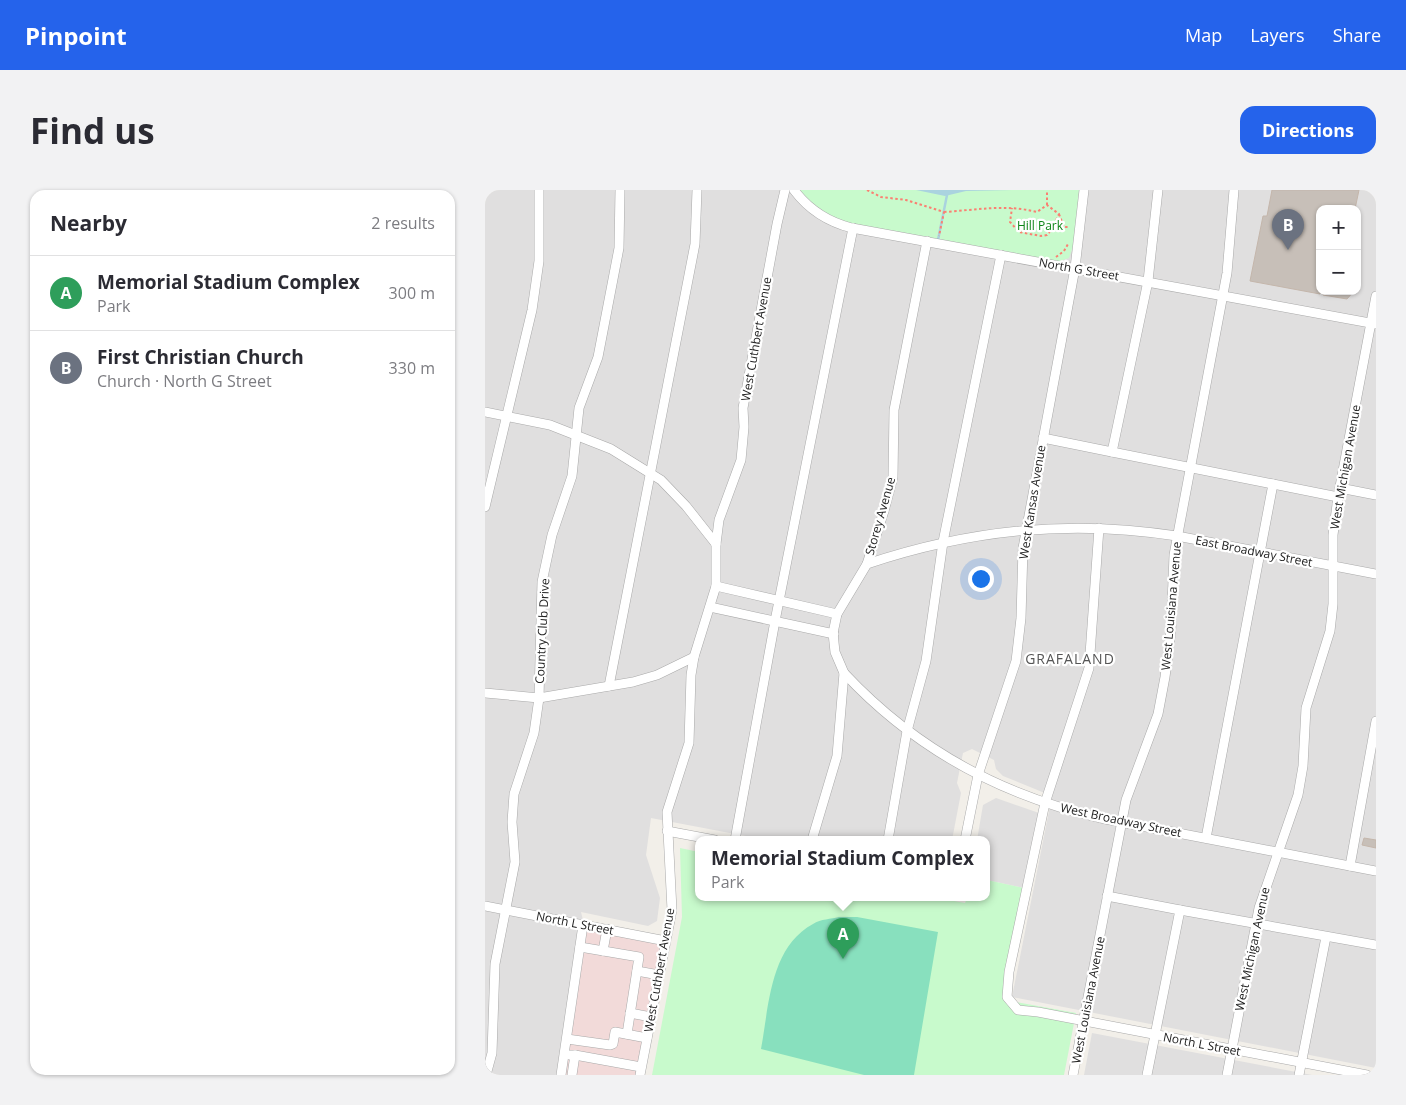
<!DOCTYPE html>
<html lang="en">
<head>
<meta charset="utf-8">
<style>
  body { margin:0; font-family:"Open Sans",sans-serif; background:#f2f2f3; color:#2b2b33 }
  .controls { position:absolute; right:15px; top:15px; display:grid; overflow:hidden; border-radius:10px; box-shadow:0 1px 4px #0004 }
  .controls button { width:45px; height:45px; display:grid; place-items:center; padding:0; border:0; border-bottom:1px solid #e1e1e2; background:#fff; color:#2b2b33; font:25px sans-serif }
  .you { position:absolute; left:495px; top:388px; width:18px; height:18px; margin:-12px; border:4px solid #fff; border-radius:50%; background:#1a73e8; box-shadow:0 0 0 8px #1a73e833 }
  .badge { display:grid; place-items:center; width:32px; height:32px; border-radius:50%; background:#2563eb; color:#fff; font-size:16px; font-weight:700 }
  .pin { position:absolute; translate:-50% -41px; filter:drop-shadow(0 1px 2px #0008) }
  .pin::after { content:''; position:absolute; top:26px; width:18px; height:15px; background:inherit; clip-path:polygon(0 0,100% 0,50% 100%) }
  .popup { position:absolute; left:210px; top:646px; width:295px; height:65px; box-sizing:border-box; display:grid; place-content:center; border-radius:10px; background:#fff; filter:drop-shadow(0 1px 4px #0005); font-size:16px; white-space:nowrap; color:#7c7c81 }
  .popup b { font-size:19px; color:#2b2b33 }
  .popup::after { content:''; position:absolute; left:50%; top:100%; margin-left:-10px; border:10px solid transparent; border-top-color:#fff }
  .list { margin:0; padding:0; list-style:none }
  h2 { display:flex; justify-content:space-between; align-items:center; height:65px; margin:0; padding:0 20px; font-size:21px }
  h2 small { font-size:16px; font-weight:400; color:#7c7c81 }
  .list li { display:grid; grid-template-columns:32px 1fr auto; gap:15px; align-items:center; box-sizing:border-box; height:75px; padding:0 20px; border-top:1px solid #e1e1e2 }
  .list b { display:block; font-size:19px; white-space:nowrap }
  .list p { margin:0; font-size:16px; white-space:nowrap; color:#7c7c81 }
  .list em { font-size:16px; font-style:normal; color:#7c7c81 }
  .map { position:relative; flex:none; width:891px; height:885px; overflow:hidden; border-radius:15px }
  header { display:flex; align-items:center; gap:30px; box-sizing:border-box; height:70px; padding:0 25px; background:#2563eb; color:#fff }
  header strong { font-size:24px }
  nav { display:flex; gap:28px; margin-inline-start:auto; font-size:18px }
  .intro { display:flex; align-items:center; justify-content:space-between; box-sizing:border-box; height:120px; padding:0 30px }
  h1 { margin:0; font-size:35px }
  .button { padding:12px 22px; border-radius:15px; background:#2563eb; color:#fff; font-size:18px; font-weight:700 }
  main { display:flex; gap:30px; padding:0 30px }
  aside { flex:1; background:#fff; border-radius:15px; box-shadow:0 1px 4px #0004 }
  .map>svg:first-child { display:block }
  .residential { fill:#e0dfdf; fill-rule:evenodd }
  .commercial { fill:#f2dad9 }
  .park { fill:#c8facc }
  .pitch { fill:#88e0be }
  .water { fill:#aad3df }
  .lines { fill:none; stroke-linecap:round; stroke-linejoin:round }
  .stream { stroke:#aad3df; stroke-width:2.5 }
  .building { fill:#c7bfb8; stroke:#c4b6ab }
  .minor-casing { stroke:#a9a9a9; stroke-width:10 }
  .path { stroke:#fa8072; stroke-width:2; stroke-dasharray:2.5 2.5; stroke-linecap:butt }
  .minor { stroke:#fff; stroke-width:9 }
  .labels { text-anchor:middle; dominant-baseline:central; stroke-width:4.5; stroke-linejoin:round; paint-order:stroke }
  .park-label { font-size:12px; fill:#0c8416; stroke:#fff }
  .street-label { font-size:12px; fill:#222; stroke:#fff }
  .neighbourhood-label { font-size:14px; letter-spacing:1px; fill:#555; stroke:#fff }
</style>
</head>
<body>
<header>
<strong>Pinpoint</strong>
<nav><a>Map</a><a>Layers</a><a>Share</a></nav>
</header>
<div class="intro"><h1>Find us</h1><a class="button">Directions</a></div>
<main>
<aside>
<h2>Nearby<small>2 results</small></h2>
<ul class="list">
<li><span class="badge" style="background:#2e9e5b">A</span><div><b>Memorial Stadium Complex</b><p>Park</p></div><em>300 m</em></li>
<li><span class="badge" style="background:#6b7280">B</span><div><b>First Christian Church</b><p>Church · North G Street</p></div><em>330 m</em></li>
</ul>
</aside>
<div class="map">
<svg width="891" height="885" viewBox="0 0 891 885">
  <rect width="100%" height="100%" fill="#f2efe9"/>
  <g class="residential">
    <path d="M0,0h891v878l-364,-71 40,-201 -49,-20 -7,-7 -2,-9 -22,-11 -9,4 -6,30 4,10 -9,47h-185l-116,-22 -5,37 14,43 -3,23 -9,5 -67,-14 3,12 -22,151h-77zM835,19h37v82h-37z"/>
    <polygon points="511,608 554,623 539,698 502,690 502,650 492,650 498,615"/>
    <polygon points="607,843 827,885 599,885"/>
  </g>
  <polygon class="commercial" points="99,734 180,750 154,885 77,885"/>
  <g class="park">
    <polygon points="315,0 594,0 590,51 584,68 566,74 351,30 322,10"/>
    <polygon points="195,658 214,662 214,708 453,708 480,713 482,708 502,708 502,690 539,698 520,810 591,823 579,885 167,885 197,727"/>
  </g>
  <path class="pitch" d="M354,727h18l81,15 -24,143h-50l-103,-26c8,-43 9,-102 52,-125 8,-5 18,-5 26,-7z"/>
  <polygon class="water" points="431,0 527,0 481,1 460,6"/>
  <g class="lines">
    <polyline class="stream" points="453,50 463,0"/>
  </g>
  <g class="building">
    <polygon points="787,0 874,0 870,19 835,19 835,104 765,91 778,26 782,26"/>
    <polygon points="838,101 869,101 862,109 838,105"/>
    <polygon points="879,648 891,650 891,658 877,655"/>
  </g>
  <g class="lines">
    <g class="minor-casing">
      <g id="minor">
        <path d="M309,0c15,20 34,32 58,38l524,96"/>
        <polyline points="0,222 65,235 126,259 176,290 201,316 231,354"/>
        <polyline points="558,248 627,262 663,91 673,0"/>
        <polyline points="627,262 853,307"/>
        <polyline points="855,298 891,305"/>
        <polyline points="0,317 47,120 54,71 54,0"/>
        <polyline points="614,338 604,478 560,613 524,782 522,807 533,820 553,822 882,885"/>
        <path d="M382,374c102,-34 202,-45 310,-28l199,38"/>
        <polyline points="231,396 352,424"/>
        <polyline points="225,417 349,444"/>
        <path d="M359,483c71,76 160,124 261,146l271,52"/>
        <polyline points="124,496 210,54 212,0"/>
        <polyline points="0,503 54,508 148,492 172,485 209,467"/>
        <polyline points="182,641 230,650"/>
        <polyline points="721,648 788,294"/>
        <polyline points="250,650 290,431 368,38"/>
        <polyline points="327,650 352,566 359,483 350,462 348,443 352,424 382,374 399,321 408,287 409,220 442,51"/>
        <polyline points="403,650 422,541 441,471 458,352 516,65"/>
        <polyline points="480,650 493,585 531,471 536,428 538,358 590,78 599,0"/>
        <polyline points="865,676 891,531"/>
        <polyline points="622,706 695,720 662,885"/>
        <polyline points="0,716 181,751"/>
        <polyline points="695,720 891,755"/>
        <polyline points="95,757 154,767 142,844"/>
        <polyline points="118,761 122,739"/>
        <polyline points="152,781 174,785"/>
        <polyline points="145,823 166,827"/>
        <polyline points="82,849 125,855 128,854 130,842 162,848"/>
        <polyline points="85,865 90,865 87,885"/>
        <polyline points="90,865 156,877"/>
        <polyline points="1,885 7,863 10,774 30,672 27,632 29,604 49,543 54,508 57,392 67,345 87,286 94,218 113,167 134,58 135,0"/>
        <polyline points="76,885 98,735"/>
        <polyline points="155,885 187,720 182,622 204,553 206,485 209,467 231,396 231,354 234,330 256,270 259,237 258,218 292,34 300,0"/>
        <polyline points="588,885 641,610 673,524 680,487 686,441 689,365 742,83 749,0"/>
        <polyline points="742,885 774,718 813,605 818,576 821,518 845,441 848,414 848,345 853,307 891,106"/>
        <polyline points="814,885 841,747"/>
      </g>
    </g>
    <g class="path">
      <polyline points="382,0 396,7 421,10 459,22 454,46"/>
      <polyline points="562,15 562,0"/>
      <path d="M459,22c32,-2 62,-8 93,0l10,-7 12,9 -7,15 -5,6 -6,1 -22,-4 -9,-10 2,-14"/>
      <polyline points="574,24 579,37 585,37"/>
      <polyline points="571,67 579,61 583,54"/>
    </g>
    <use href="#minor" class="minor"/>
  </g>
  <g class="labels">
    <g class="park-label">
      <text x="555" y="35">Hill Park</text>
    </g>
    <g class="street-label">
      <text transform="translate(594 79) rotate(10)">North G Street</text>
      <text transform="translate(271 149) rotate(-80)">West Cuthbert Avenue</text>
      <text transform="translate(860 277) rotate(-80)">West Michigan Avenue</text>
      <text transform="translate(547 312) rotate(-81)">West Kansas Avenue</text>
      <text transform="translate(395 326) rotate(-74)">Storey Avenue</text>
      <text transform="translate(769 361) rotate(11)">East Broadway Street</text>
      <text transform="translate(686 416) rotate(-85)">West Louisiana Avenue</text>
      <text transform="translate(57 441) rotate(-87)">Country Club Drive</text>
      <text transform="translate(636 630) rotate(12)">West Broadway Street</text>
      <text transform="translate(90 733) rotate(11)">North L Street</text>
      <text transform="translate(767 759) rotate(-78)">West Michigan Avenue</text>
      <text transform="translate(174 780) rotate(-80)">West Cuthbert Avenue</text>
      <text transform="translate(603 810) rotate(-79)">West Louisiana Avenue</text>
      <text transform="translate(717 854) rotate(11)">North L Street</text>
    </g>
    <g class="neighbourhood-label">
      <text x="585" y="468">GRAFALAND</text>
    </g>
  </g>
</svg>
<div class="controls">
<button>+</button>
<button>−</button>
</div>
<div class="you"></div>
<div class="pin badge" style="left:358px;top:769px;background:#2e9e5b">A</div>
<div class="popup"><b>Memorial Stadium Complex</b>Park</div>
<div class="pin badge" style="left:803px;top:60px;background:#6b7280">B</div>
</div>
</main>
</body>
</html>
